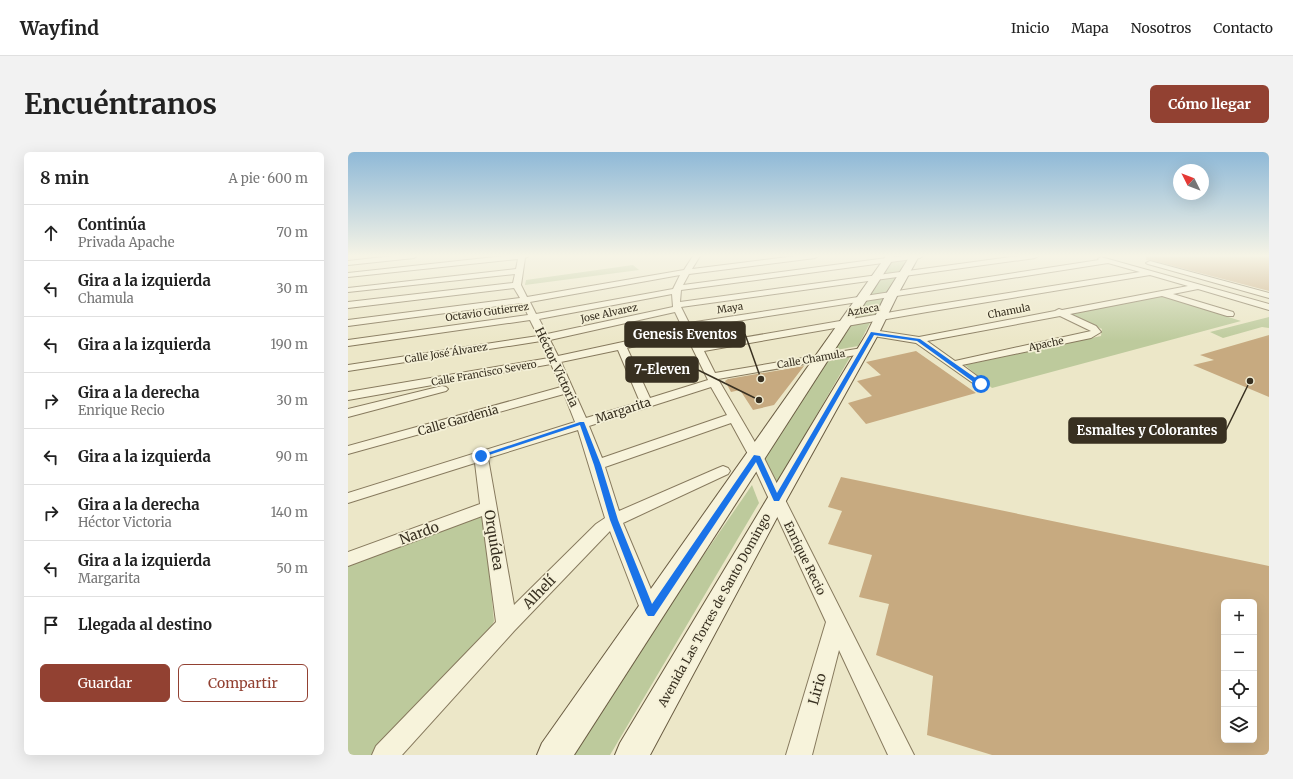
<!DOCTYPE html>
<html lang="es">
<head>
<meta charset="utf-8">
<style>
  body { margin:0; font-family:Merriweather,serif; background:#f2f2f2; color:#222 }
  .controls { position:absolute; right:12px; bottom:12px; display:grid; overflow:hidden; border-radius:6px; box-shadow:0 4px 16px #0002 }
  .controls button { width:36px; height:36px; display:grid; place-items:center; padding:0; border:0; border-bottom:1px solid #e0e0e0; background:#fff; color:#222; font:20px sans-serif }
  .compass { position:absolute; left:825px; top:12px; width:36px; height:36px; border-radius:50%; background:#fff; box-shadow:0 4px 16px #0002; rotate:312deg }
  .stop { position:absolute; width:12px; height:12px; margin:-9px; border:3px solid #1a73e8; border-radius:50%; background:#fff }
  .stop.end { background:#1a73e8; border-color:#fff; box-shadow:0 1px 4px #0008 }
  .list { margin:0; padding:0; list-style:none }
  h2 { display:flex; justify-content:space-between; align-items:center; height:52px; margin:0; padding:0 16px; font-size:17px }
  h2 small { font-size:13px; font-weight:400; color:#767676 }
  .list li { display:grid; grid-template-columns:26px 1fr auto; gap:12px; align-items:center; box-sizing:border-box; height:56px; padding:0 16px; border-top:1px solid #e0e0e0 }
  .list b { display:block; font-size:15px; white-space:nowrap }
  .list p { margin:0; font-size:13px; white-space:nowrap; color:#767676 }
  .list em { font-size:13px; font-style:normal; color:#767676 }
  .actions { display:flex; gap:8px; padding:12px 16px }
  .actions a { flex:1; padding:9px 0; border:1px solid #924132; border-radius:6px; text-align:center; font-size:14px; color:#924132 }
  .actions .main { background:#924132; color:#fff }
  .icon { flex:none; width:22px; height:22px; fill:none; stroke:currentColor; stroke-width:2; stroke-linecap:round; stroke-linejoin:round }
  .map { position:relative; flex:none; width:921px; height:603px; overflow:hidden; border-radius:6px }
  header { display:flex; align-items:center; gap:24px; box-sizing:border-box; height:56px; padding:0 20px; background:#fff; border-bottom:1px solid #e0e0e0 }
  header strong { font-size:19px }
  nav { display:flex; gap:22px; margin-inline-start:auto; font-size:14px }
  .intro { display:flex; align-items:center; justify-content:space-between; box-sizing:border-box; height:96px; padding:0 24px }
  h1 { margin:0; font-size:28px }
  .button { padding:10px 18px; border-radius:6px; background:#924132; color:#fff; font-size:14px; font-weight:700 }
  main { display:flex; gap:24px; padding:0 24px }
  aside { flex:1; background:#fff; border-radius:6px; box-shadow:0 4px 16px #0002 }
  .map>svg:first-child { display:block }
  .green { fill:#bdca9c }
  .building { fill:#c7aa80; fill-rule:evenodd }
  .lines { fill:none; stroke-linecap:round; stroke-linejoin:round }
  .street-casing { stroke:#877a5e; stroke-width:2 }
  .secondary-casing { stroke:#695b41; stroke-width:2 }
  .street { fill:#f7f3db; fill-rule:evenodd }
  .secondary { fill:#f7f3db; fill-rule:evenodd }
  .route { fill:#1a73e8 }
  .labels { text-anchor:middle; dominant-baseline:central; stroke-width:3.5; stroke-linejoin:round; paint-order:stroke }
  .far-street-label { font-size:10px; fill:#383021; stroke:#f4f0d7 }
  .street-label { font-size:12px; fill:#383021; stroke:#f4f0d7 }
  .near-street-label { font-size:14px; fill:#383021; stroke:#f4f0d7 }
  .leader { fill:none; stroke:#383021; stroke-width:1.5 }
  .callout-dot { fill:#383021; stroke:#f4f0d7; stroke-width:1.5 }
  .callout { fill:#383021; stroke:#383021; stroke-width:1.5 }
  .callout-label { font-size:13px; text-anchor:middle; font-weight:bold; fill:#fff }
</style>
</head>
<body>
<header>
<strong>Wayfind</strong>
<nav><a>Inicio</a><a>Mapa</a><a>Nosotros</a><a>Contacto</a></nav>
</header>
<div class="intro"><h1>Encuéntranos</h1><a class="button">Cómo llegar</a></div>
<main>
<aside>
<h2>8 min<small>A pie · 600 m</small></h2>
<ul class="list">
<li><svg class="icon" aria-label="ahead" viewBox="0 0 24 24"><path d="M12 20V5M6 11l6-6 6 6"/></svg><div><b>Continúa</b><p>Privada Apache</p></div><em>70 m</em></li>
<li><svg class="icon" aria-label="left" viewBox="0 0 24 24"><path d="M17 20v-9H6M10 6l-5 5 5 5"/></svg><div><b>Gira a la izquierda</b><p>Chamula</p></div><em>30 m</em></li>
<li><svg class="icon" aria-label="left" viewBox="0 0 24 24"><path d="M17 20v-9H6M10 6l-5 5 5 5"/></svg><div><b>Gira a la izquierda</b></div><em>190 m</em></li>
<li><svg class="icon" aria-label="right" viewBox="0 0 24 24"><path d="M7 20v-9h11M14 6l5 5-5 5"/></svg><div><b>Gira a la derecha</b><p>Enrique Recio</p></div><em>30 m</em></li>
<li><svg class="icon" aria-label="left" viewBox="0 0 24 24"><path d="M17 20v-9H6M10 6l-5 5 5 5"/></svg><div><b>Gira a la izquierda</b></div><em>90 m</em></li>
<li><svg class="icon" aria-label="right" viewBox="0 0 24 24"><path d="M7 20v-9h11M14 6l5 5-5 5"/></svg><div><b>Gira a la derecha</b><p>Héctor Victoria</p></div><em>140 m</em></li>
<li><svg class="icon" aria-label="left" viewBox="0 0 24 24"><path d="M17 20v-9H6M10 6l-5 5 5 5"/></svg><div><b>Gira a la izquierda</b><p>Margarita</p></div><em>50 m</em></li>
<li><svg class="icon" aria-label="arrive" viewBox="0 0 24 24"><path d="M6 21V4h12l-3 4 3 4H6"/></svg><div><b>Llegada al destino</b></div></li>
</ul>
<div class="actions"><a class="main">Guardar</a><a>Compartir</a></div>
</aside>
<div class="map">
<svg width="921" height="603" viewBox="0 0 921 603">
  <rect width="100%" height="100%" fill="#ece7c8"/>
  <g class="green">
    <polygon points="560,107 552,121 535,123 543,109"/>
    <polygon points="285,113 291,118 177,133 178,128"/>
    <polygon points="549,125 541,140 522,143 531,127"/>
    <polygon points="539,143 527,164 504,169 519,147"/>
    <polygon points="814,144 893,169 644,236 617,213 753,184 754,177 721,161"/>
    <polygon points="921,165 921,176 914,175 875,186 862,180"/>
    <polygon points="523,169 510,194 483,199 501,173"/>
    <polygon points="505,200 428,333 415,303 478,205"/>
    <polygon points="404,333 411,351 262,603 218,603"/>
    <polygon points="126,362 136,365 146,469 141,480 24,603 0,603 0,409"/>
  </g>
  <g class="building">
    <polygon points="798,104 921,104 921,139 802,108 798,108"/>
    <polygon points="921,183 921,245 845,213 866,208 852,203"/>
    <polygon points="568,199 628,241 518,272 500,251 524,244 509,229 533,223 518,210"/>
    <polygon points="456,214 426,253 405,258 392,238 383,240 377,229 380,227"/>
    <path d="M493,325l428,89v189h-277l-65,-20 6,-59 -57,-21 13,-51 -30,-7 13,-42 -44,-11 14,-33 -14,-4zM876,450h30v138h-30z"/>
  </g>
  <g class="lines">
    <g class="street-casing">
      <g id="street">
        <polygon points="44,104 69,104 66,106 0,113 0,109"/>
        <path d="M156,104h25l-4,2 -4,27 6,12 157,-27 9,-14h7l-8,13 103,-13h23l-3,2 -126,16 -6,11 219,-29h21l-3,2 -239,32 -1,12 338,-46h20l-3,2 -354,49 8,16 410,-63 -1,-1 3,-2 168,47v6l-71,-21 -25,5 60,18 1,2 -1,2h-6l-65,-20 -92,18 26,12 5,6 -10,6 -129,27 23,17 2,2 -2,2h-8l-61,-43 -43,-7 -5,-3 5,-3 46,7 136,-26 4,-2 3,1 126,-24 -38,-11 -223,37 -223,39 11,22 147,-25 5,3 -5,3 -144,25 45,77 151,299h-26l-49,-105 -27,105h-26l40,-133 -77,-166 -18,-33 -126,44 14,44 99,-43 5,-2 5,2 2,3 -2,3 -105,49 38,90 -3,6 -7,2 -7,-2 -34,-88 -96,100 -112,124h-30l4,-9 120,-124 -14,-106 -134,50v-14l132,-48 -5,-41 -127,40v-10l227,-71 -11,-28 -216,60v-8l213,-59 -10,-23 -203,36v-8l201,-34 -8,-17 -193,30v-6l190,-29 -8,-16 -182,26v-6l180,-25 -6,-12 -174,23v-6l172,-22 -6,-10 -166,20v-6l165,-19 2,-9 -167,18v-4l168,-19 2,-10 -170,18v-4zM760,111l32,9 -213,34 -226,39 -9,-17zM332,123l-7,14 -137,25 -6,-12zM324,142l1,13 -126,27 -8,-15zM327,160l8,17 -125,27 -8,-16zM712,164l31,15 -136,30 -28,-20zM338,183l22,45 -58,18 -23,-50zM270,198l22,52 -54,16 -25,-56zM363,235l16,28 -125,43 -13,-32zM230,278l27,88 -9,6 -82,81 -26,-147z"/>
        <polygon points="802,109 921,141 921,146 800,112 798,111"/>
        <polygon points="94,234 98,235 100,237 98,239 0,265 0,257"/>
      </g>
    </g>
    <g class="secondary-casing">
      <g id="secondary">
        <polygon points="538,104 547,104 226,603 189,603 194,591"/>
        <polygon points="562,104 571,104 550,142 531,181 439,347 302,603 267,603 272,591 519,181 538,142"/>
      </g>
    </g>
    <use href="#street" class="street"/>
    <use href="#secondary" class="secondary"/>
  </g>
  <linearGradient id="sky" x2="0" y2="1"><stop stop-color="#8fb9d7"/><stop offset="0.55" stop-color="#f6f4e6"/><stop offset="1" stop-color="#f6f4e6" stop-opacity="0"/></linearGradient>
  <rect width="921" height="189" fill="url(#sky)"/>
  <polygon class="route" points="523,180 572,187 636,232 631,234 569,189 526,183 431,349 426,349 425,347 408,310 306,464 300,464 298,461 262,368 246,313 232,273 135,305 130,304 232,270 236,270 253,313 270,368 304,452 406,303 412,304 429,341"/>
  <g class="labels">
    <g class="far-street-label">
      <text transform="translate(382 156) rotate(-9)">Maya</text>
      <text transform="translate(515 158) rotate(-10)">Azteca</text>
      <text transform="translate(661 159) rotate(-11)">Chamula</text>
      <text transform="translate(139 160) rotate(-8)">Octavio Gutierrez</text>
      <text transform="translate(261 161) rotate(-12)">Jose Alvarez</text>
      <text transform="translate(698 192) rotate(-12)">Apache</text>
      <text transform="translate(98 201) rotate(-9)">Calle José Álvarez</text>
      <text transform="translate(463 207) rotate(-10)">Calle Chamula</text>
      <text transform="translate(136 221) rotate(-10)">Calle Francisco Severo</text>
    </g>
    <g class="street-label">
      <text transform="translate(209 215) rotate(65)">Héctor Victoria</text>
      <text transform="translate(275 258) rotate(-18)">Margarita</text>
      <text transform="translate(110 268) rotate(-16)">Calle Gardenia</text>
      <text transform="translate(457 406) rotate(64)">Enrique Recio</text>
      <text transform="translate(366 458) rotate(-61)">Avenida Las Torres de Santo Domingo</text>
    </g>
    <g class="near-street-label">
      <text transform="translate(71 381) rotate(-20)">Nardo</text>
      <text transform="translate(146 388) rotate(81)">Orquídea</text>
      <text transform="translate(191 440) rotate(-46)">Alhelí</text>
      <text transform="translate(469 537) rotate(-74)">Lirio</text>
    </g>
  </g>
  <path class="leader" d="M413 227L397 182M411 248L350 218M902 229L878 278"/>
  <g class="callout-dot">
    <circle cx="413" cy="227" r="4"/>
    <circle cx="411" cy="248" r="4"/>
    <circle cx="902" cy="229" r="4"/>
  </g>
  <g class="callout">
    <rect x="277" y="170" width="120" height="25" rx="4"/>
    <rect x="278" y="205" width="72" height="25" rx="4"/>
    <rect x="721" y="266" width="157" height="25" rx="4"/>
  </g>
  <g class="callout-label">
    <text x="337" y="187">Genesis Eventos</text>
    <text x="314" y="222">7-Eleven</text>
    <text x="799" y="283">Esmaltes y Colorantes</text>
  </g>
</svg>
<div class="controls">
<button>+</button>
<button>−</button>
<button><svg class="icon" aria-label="locate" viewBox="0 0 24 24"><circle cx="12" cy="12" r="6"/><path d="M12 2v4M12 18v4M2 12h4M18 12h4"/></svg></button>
<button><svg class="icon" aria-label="layers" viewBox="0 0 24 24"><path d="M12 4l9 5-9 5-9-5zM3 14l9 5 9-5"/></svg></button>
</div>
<svg class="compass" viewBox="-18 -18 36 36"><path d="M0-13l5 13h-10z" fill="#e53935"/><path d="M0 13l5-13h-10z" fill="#767676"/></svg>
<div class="stop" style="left:633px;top:232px"></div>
<div class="stop end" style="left:133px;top:304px"></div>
</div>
</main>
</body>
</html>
